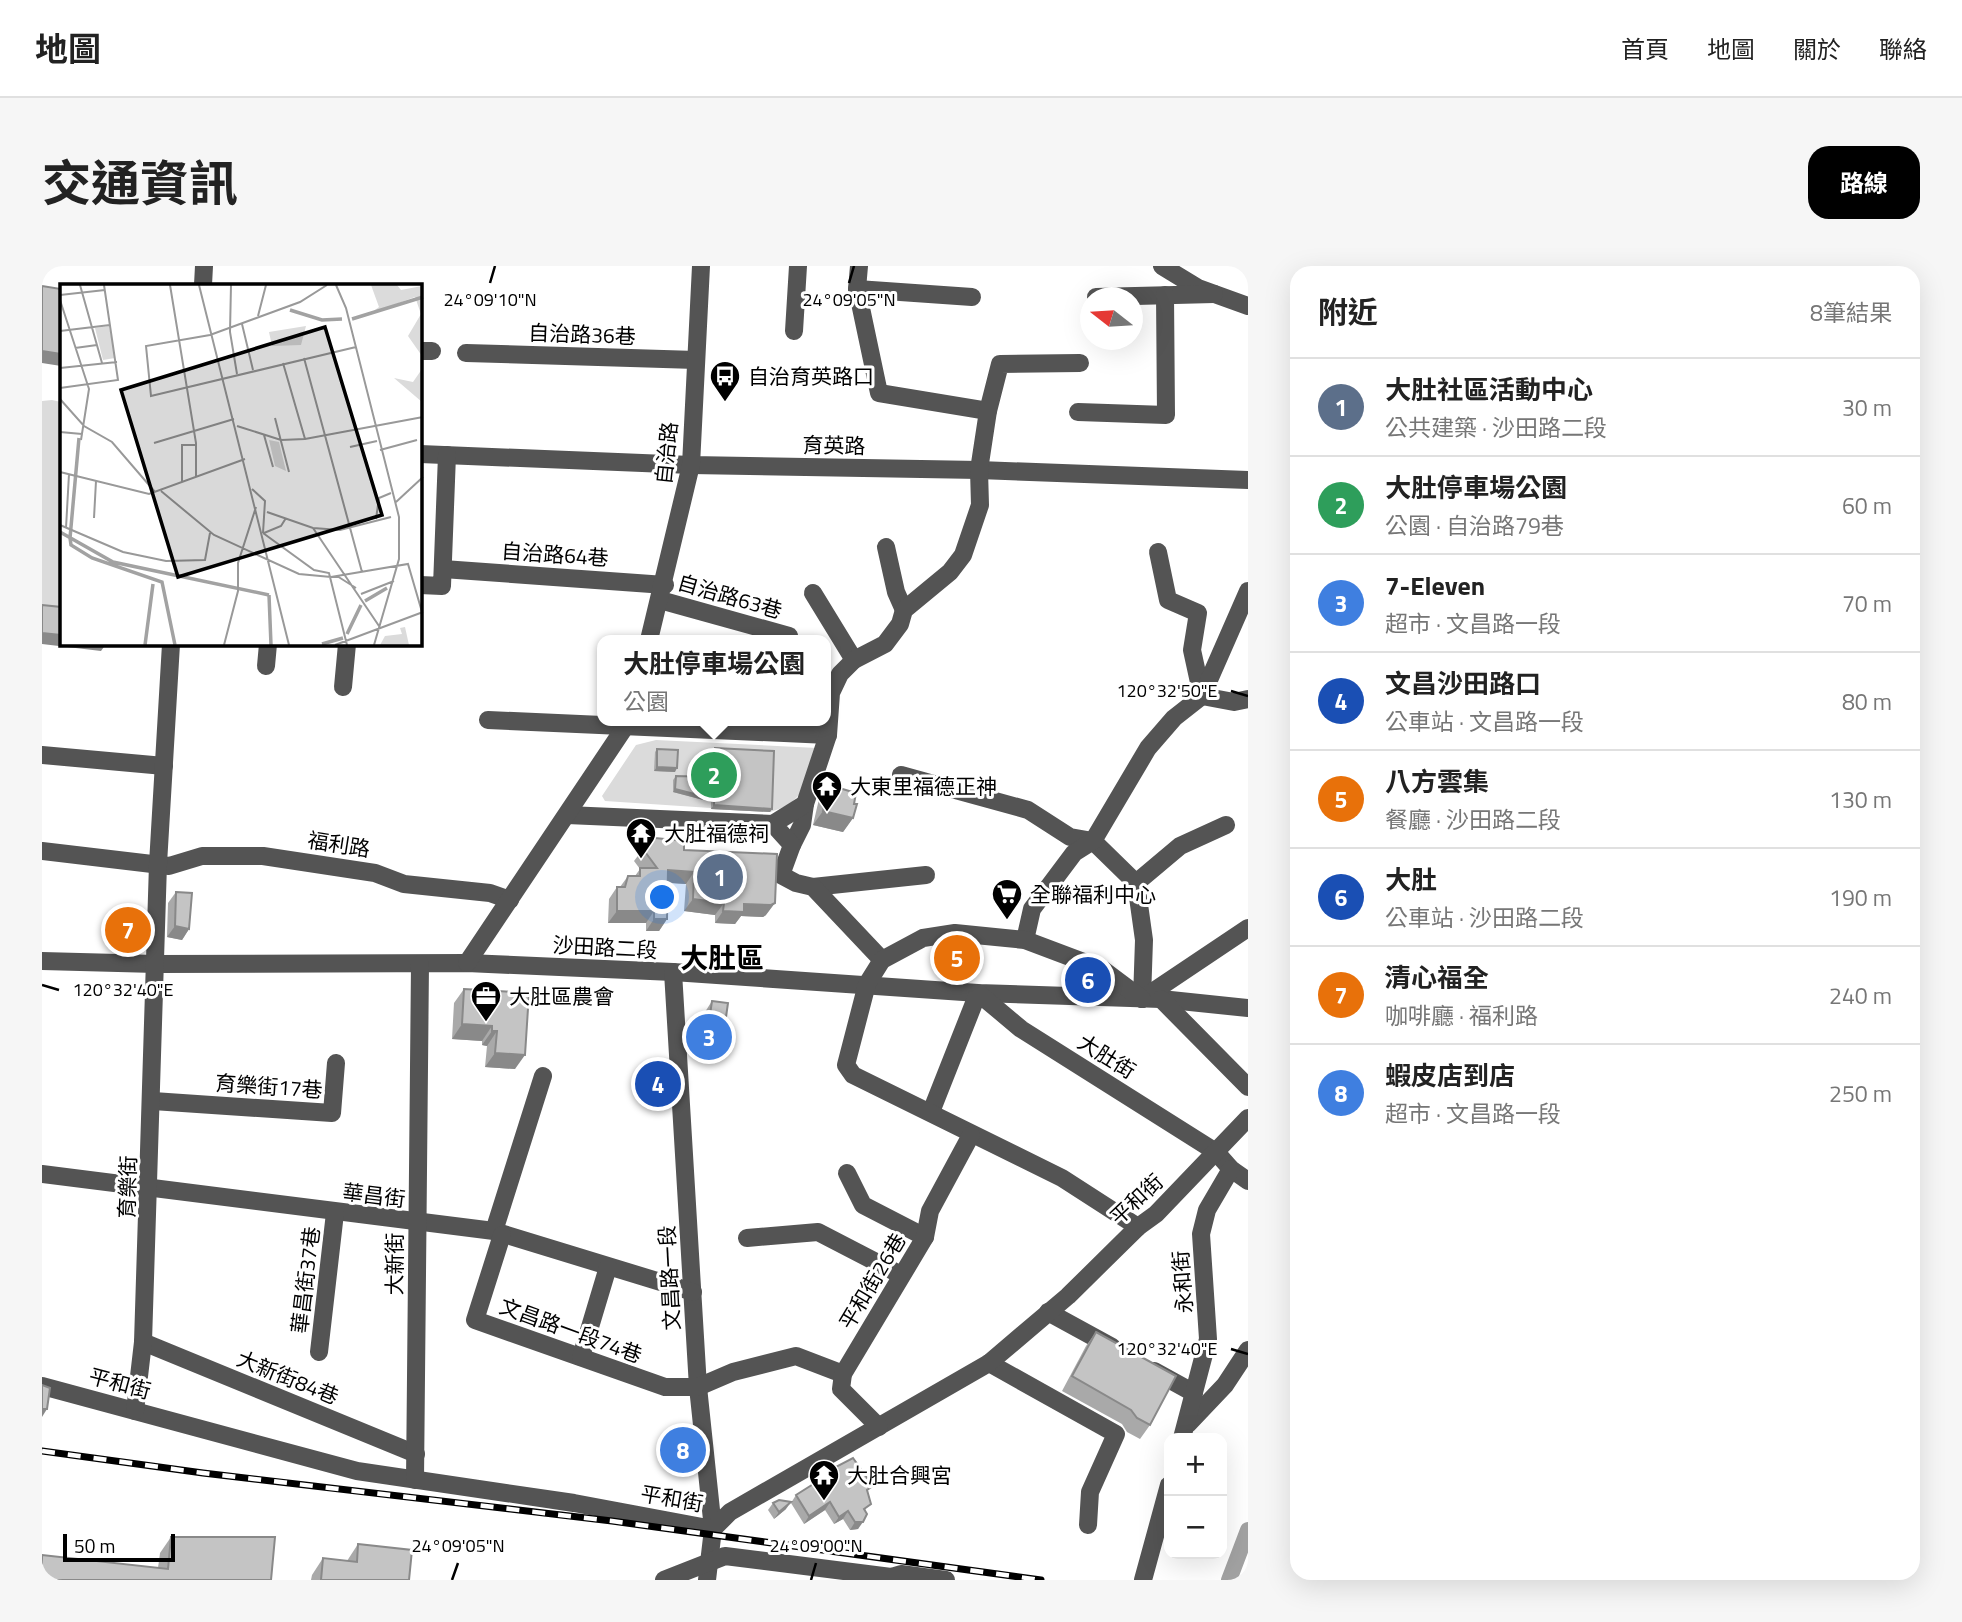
<!DOCTYPE html>
<html lang="zh-TW">
<head>
<meta charset="utf-8">
<style>
  body { margin:0; font-family:"Titillium Web","Noto Sans TC",sans-serif; background:#f6f6f6; color:#222 }
  .controls { position:absolute; right:21px; bottom:21px; display:grid; overflow:hidden; border-radius:14px; box-shadow:0 7px 28px #0002 }
  .controls button { width:63px; height:63px; display:grid; place-items:center; padding:0; border:0; border-bottom:2px solid #e0e0e0; background:#fff; color:#222; font:35px sans-serif }
  .compass { position:absolute; left:1038px; top:21px; width:63px; height:63px; border-radius:50%; background:#fff; box-shadow:0 7px 28px #0002; rotate:287deg }
  .scale { position:absolute; left:21px; bottom:18px; width:112px; box-sizing:border-box; padding-left:7px; border:4px solid #000; border-top:0; font-size:19px; line-height:24px; white-space:nowrap; color:#000; -webkit-text-stroke:5px #fff; paint-order:stroke }
  .you { position:absolute; left:621px; top:632px; width:24px; height:24px; margin:-18px; border:5px solid #fff; border-radius:50%; background:#1a73e8; box-shadow:0 0 0 10px #1a73e833 }
  .badge { display:grid; place-items:center; width:46px; height:46px; border-radius:50%; background:#000; color:#fff; font-size:23px; font-weight:700 }
  .pin { position:absolute; translate:-50% -50%; border:4px solid #fff; box-shadow:0 2px 7px #0006 }
  .popup { position:absolute; left:555px; top:369px; width:234px; height:91px; box-sizing:border-box; display:grid; place-content:center; border-radius:14px; background:#fff; filter:drop-shadow(0 2px 5px #0005); font-size:23px; white-space:nowrap; color:#767676 }
  .popup b { font-size:26px; color:#222 }
  .popup::after { content:''; position:absolute; left:50%; top:100%; margin-left:-14px; border:14px solid transparent; border-top-color:#fff }
  .list { margin:0; padding:0; list-style:none }
  h2 { display:flex; justify-content:space-between; align-items:center; height:91px; margin:0; padding:0 28px; font-size:30px }
  h2 small { font-size:23px; font-weight:400; color:#767676 }
  .list li { display:grid; grid-template-columns:46px 1fr auto; gap:21px; align-items:center; box-sizing:border-box; height:98px; padding:0 28px; border-top:2px solid #e0e0e0 }
  .list b { display:block; font-size:26px; white-space:nowrap }
  .list p { margin:0; font-size:23px; white-space:nowrap; color:#767676 }
  .list em { font-size:23px; font-style:normal; color:#767676 }
  .map { position:relative; flex:none; width:1206px; height:1314px; overflow:hidden; border-radius:21px }
  header { display:flex; align-items:center; gap:42px; box-sizing:border-box; height:98px; padding:0 35px; background:#fff; border-bottom:2px solid #e0e0e0 }
  header strong { font-size:33px }
  nav { display:flex; gap:38px; margin-inline-start:auto; font-size:24px }
  .intro { display:flex; align-items:center; justify-content:space-between; box-sizing:border-box; height:168px; padding:0 42px }
  h1 { margin:0; font-size:49px }
  .button { padding:18px 32px; border-radius:21px; background:#000; color:#fff; font-size:24px; font-weight:700 }
  main { display:flex; gap:42px; padding:0 42px }
  aside { flex:1; background:#fff; border-radius:21px; box-shadow:0 7px 28px #0002 }
  .map>svg:first-child { display:block }
  .green { fill:#dbdbdb }
  .lines { fill:none; stroke-linecap:round; stroke-linejoin:round }
  .canal { stroke:#a2a2a2; stroke-width:16 }
  .minor { stroke:#545454; stroke-width:18 }
  .rail-casing { stroke:#000; stroke-width:7 }
  .rail { stroke:#fff; stroke-width:4.5; stroke-dasharray:13; stroke-linecap:butt }
  .wall { fill:#a9a9a9 }
  .shaded-wall { fill:#898989 }
  .building { fill:#c4c4c4; stroke:#898989; stroke-width:2 }
  .ticks { fill:none; stroke:#000; stroke-width:2.5 }
  .labels { text-anchor:middle; dominant-baseline:central; stroke-width:6; stroke-linejoin:round; paint-order:stroke }
  .street-label { font-size:21px; fill:#000; stroke:#fff }
  .poi-label { font-size:21px; fill:#000; stroke:#fff; text-anchor:start }
  .district-label { font-size:28px; font-weight:bold; fill:#000; stroke:#fff }
  .inset-river { fill:none; stroke:#a2a2a2; stroke-width:3.5 }
  .inset-road { fill:none; stroke:#999; stroke-width:2 }
  .view { fill:#000; fill-opacity:0.15; stroke:#000; stroke-width:3.5 }
  .inset-edge { fill:none; stroke:#000; stroke-width:3.5 }
  .ticks-label { font-size:18px; text-anchor:middle; fill:#000; stroke:#fff; stroke-width:6; stroke-linejoin:round; paint-order:stroke }
</style>
</head>
<body>
<header>
<strong>地圖</strong>
<nav><a>首頁</a><a>地圖</a><a>關於</a><a>聯絡</a></nav>
</header>
<div class="intro"><h1>交通資訊</h1><a class="button">路線</a></div>
<main>
<div class="map">
<svg width="1206" height="1314" viewBox="0 0 1206 1314">
  <rect width="100%" height="100%" fill="#fff"/>
  <g class="green">
    <polygon points="10,134 19,136 19,341 0,344 0,135"/>
    <path d="M614,474l161,8c-10,33 -11,54 -47,64l-165,-11 -3,-5 34,-51z"/>
  </g>
  <g class="lines">
    <polyline class="canal" points="1187,1314 1206,1264"/>
    <g class="minor">
      <polyline points="817,0 815,23 837,127 946,145"/>
      <polyline points="1120,0 1156,22 1206,40"/>
      <polyline points="161,19 162,0"/>
      <polyline points="815,23 930,31"/>
      <polyline points="1054,31 1172,28"/>
      <polyline points="752,65 756,0"/>
      <polyline points="378,85 390,85"/>
      <polyline points="424,87 654,94"/>
      <polyline points="1036,146 1124,149 1123,29"/>
      <polyline points="378,188 649,199 937,204 1206,214"/>
      <polyline points="844,281 854,326 862,344"/>
      <polyline points="1116,286 1126,334 1156,347 1150,384 1160,430"/>
      <polyline points="401,303 623,319"/>
      <polyline points="378,319 400,320 405,189"/>
      <polyline points="771,327 812,394"/>
      <polyline points="618,334 747,370"/>
      <polyline points="607,374 649,199 659,0"/>
      <polyline points="224,400 226,378"/>
      <polyline points="301,421 305,378"/>
      <polyline points="1160,430 1192,436 1206,433"/>
      <polyline points="446,454 786,469"/>
      <polyline points="0,489 122,500"/>
      <polyline points="859,509 986,544 1028,571 1051,575"/>
      <polyline points="525,549 731,558"/>
      <polyline points="1051,575 1094,617 1102,674 1100,733"/>
      <polyline points="750,579 760,559 763,538"/>
      <polyline points="0,585 127,600 160,590 221,590 333,607 362,618 448,627 468,634"/>
      <polyline points="1094,617 1138,580 1184,559"/>
      <polyline points="771,621 884,609"/>
      <polyline points="983,674 990,643 1032,587 1051,575 1106,482 1132,452 1160,430 1206,325"/>
      <polyline points="840,694 771,621 754,617 739,609 750,579 731,558 763,538 786,469 789,427 798,408 812,394 843,378 858,358 862,344 908,306 921,289 938,239 937,204 946,145 958,98 1038,97"/>
      <polyline points="0,695 114,698 425,697 631,706 936,727 1119,733 1206,742"/>
      <polyline points="425,697 587,455"/>
      <polyline points="631,706 656,1121 671,1263 665,1314"/>
      <polyline points="1100,733 1206,662"/>
      <polyline points="1119,733 1206,821"/>
      <polyline points="111,835 290,847 294,797"/>
      <polyline points="889,846 936,727 979,763 1174,886 1189,903 1206,915"/>
      <polyline points="805,907 821,939 883,971"/>
      <polyline points="0,908 452,965 651,1026"/>
      <polyline points="1096,961 1020,912 811,809 804,799 825,718 840,694 881,672 913,667 983,674 1060,703 1100,733"/>
      <polyline points="452,965 501,810"/>
      <polyline points="460,969 433,1054 623,1121 656,1121 691,1106 754,1090 801,1108"/>
      <polyline points="705,972 776,966 859,1009"/>
      <polyline points="1006,1046 1070,1081"/>
      <polyline points="101,1076 374,1188"/>
      <polyline points="277,1086 293,947"/>
      <polyline points="539,1091 566,1001"/>
      <polyline points="947,1097 1074,1168 1048,1226 1046,1259"/>
      <polyline points="1112,1105 1152,1127"/>
      <polyline points="0,1120 315,1205 532,1237 671,1263 688,1246 947,1097 1026,1030 1096,961 1114,948 1206,852"/>
      <polyline points="93,1145 101,1076 116,598 129,378"/>
      <polyline points="1146,1158 1183,1119 1206,1084"/>
      <polyline points="837,1161 799,1123 801,1108 883,971 888,945 929,869"/>
      <polyline points="1140,1172 1166,1073 1159,968 1165,944 1189,903"/>
      <polyline points="373,1214 378,698"/>
      <polyline points="622,1314 683,1290 849,1311 859,1308 904,1314"/>
      <polyline points="1101,1314 1127,1219"/>
    </g>
    <g class="rail-casing">
      <polyline id="rail" points="0,1185 161,1207 570,1255 999,1314"/>
    </g>
    <use href="#rail" class="rail"/>
  </g>
  <g class="wall">
    <polygon points="673,482 730,543 728,546 669,543 669,536 631,526 631,514 634,510 669,511 671,485"/>
    <polygon points="615,483 633,506 612,505 613,486"/>
    <polygon points="787,519 812,538 811,552 801,566 771,559 777,533"/>
    <polygon points="601,583 642,584 724,649 721,651 699,650 693,658 673,657 673,649 642,645 644,618 626,617 625,653 617,665 604,665 604,657 566,657 567,633 575,621 578,621 586,610 593,610 598,603 592,595"/>
    <polygon points="134,626 147,663 140,674 125,671 126,637"/>
    <polygon points="422,723 487,727 473,803 443,801 445,780 440,779 440,775 410,773 412,737"/>
    <polygon points="670,735 679,786 672,796 656,794 663,746"/>
    <polygon points="1054,1066 1108,1159 1098,1173 1085,1166 1080,1158 1020,1125 1044,1080"/>
    <polygon points="782,1207 826,1228 823,1246 816,1263 808,1264 801,1253 792,1258 783,1244 762,1258 749,1237 754,1229 776,1215"/>
    <polygon points="731,1237 744,1243 732,1253 726,1244"/>
    <polygon points="129,1271 229,1314 116,1302 118,1287"/>
    <polygon points="316,1278 367,1314 269,1314 270,1309 281,1292 305,1295"/>
  </g>
  <g class="shaded-wall">
    <polygon points="0,85 19,88 19,100 0,97"/>
    <polygon points="0,367 19,369 19,378 64,378 59,385 0,378"/>
    <polygon points="615,501 635,502 633,506 612,505"/>
    <polygon points="633,523 672,533 669,536 631,526"/>
    <polygon points="672,539 730,543 728,546 669,543"/>
    <polygon points="781,545 811,552 801,566 771,559"/>
    <polygon points="626,604 652,606 644,618 618,616"/>
    <polygon points="651,633 682,637 673,649 642,645"/>
    <polygon points="733,637 724,649 721,651 699,650 693,658 673,657 681,645 702,638"/>
    <polygon points="575,645 612,645 604,657 566,657"/>
    <polygon points="612,653 625,653 617,665 604,665"/>
    <polygon points="133,660 147,663 140,674 125,671"/>
    <polygon points="420,758 450,760 440,775 410,773"/>
    <polygon points="450,765 455,765 445,780 440,779"/>
    <polygon points="663,783 679,786 672,796 656,794"/>
    <polygon points="453,787 483,789 473,803 443,801"/>
    <polygon points="0,1143 5,1143 0,1151"/>
    <polygon points="749,1236 744,1243 732,1253 737,1246"/>
    <polygon points="788,1236 783,1244 762,1258 767,1250"/>
    <polygon points="806,1245 801,1253 792,1258 797,1251"/>
    <polygon points="813,1256 821,1256 816,1263 808,1264"/>
  </g>
  <g class="building">
    <polygon points="0,20 19,23 19,88 0,85"/>
    <polygon points="0,339 19,341 19,369 0,367"/>
    <polygon points="673,482 732,485 730,543 672,539 672,533 633,523 634,510 672,511"/>
    <polygon points="615,483 636,484 635,502 615,501"/>
    <polygon points="787,519 814,527 812,538 815,538 811,552 781,545"/>
    <polygon points="613,572 642,575 642,584 735,588 733,637 729,639 702,638 702,646 681,645 682,637 651,633 652,606 626,604 625,653 612,653 612,645 575,645 575,621 583,621 586,610 598,610 598,602 615,602 601,583"/>
    <polygon points="134,626 150,627 147,663 133,660"/>
    <polygon points="422,723 487,727 483,789 453,787 455,765 450,765 450,760 420,758"/>
    <polygon points="670,735 686,737 679,786 663,783"/>
    <polygon points="1054,1066 1134,1110 1108,1159 1095,1152 1089,1144 1030,1110"/>
    <polygon points="0,1119 8,1122 5,1143 0,1143"/>
    <polygon points="811,1192 831,1220 825,1224 829,1238 822,1243 825,1248 821,1256 813,1256 806,1245 797,1251 788,1236 767,1250 754,1229 784,1210 782,1207"/>
    <polygon points="737,1234 749,1236 737,1246 731,1237"/>
    <polygon points="129,1271 233,1271 229,1314 0,1314 0,1289 126,1303"/>
    <polygon points="316,1278 370,1284 367,1314 279,1314 281,1292 315,1296"/>
  </g>
  <path class="ticks" d="M448,17l5,-17M807,17l5,-17M1189,425l17,5M0,719l17,5M1189,1083l17,5M410,1314l6,-17M769,1314l5,-17"/>
  <defs>
    <g id="bus-pin" transform="scale(1.575)"><path d="M0 17L-7.5 6A9.5 9.5 0 1 1 7.5 6Z" fill="#000" stroke="#fff"/><path d="M-5-6H5V4H4V6H2V4H-2V6H-4V4H-5ZM-3.5-4V0h7V-4ZM-3.5 1.2v1.5H-2V1.2ZM2 1.2v1.5H3.5V1.2Z" fill="#fff"/></g>
    <g id="temple-pin" transform="scale(1.575)"><path d="M0 17L-7.5 6A9.5 9.5 0 1 1 7.5 6Z" fill="#000" stroke="#fff"/><path d="M0-6L5-2H3V0L6.5 2.5H4V6H1.5V3h-3V6H-4V2.5H-6.5L-3 0V-2H-5Z" fill="#fff"/></g>
    <g id="supermarket-pin" transform="scale(1.575)"><path d="M0 17L-7.5 6A9.5 9.5 0 1 1 7.5 6Z" fill="#000" stroke="#fff"/><path d="M-6-5.5h2.5l.6 2H6L4.5 2H-2.5L-4.4-4H-6ZM-1.5 3.2a1.3 1.3 0 1 0 .1 0ZM3 3.2a1.3 1.3 0 1 0 .1 0Z" fill="#fff"/></g>
    <g id="office-pin" transform="scale(1.575)"><path d="M0 17L-7.5 6A9.5 9.5 0 1 1 7.5 6Z" fill="#000" stroke="#fff"/><path d="M-6-3h4V-5.5h4V-3h4V5H-6ZM-1-4.5V-3h2v-1.5ZM-6 0V1H6V0Z" fill="#fff"/></g>
  </defs>
  <g fill-rule="evenodd">
    <use href="#bus-pin" x="683" y="110"/>
    <use href="#temple-pin" x="785" y="520"/>
    <use href="#temple-pin" x="599" y="567"/>
    <use href="#supermarket-pin" x="965" y="628"/>
    <use href="#office-pin" x="444" y="730"/>
    <use href="#temple-pin" x="782" y="1209"/>
  </g>
  <g class="labels">
    <g class="street-label">
      <text transform="translate(540 68) rotate(2)">自治路36巷</text>
      <text transform="translate(792 179) rotate(1)">育英路</text>
      <text transform="translate(624 187) rotate(-84)">自治路</text>
      <text transform="translate(513 288) rotate(4)">自治路64巷</text>
      <text transform="translate(688 330) rotate(16)">自治路63巷</text>
      <text transform="translate(297 578) rotate(9)">福利路</text>
      <text transform="translate(563 681) rotate(3)">沙田路二段</text>
      <text transform="translate(1065 790) rotate(32)">大肚街</text>
      <text transform="translate(227 820) rotate(4)">育樂街17巷</text>
      <text transform="translate(85 921) rotate(-88)">育樂街</text>
      <text transform="translate(332 929) rotate(7)">華昌街</text>
      <text transform="translate(1094 933) rotate(-43)">平和街</text>
      <text transform="translate(352 998) rotate(-90)">大新街</text>
      <text transform="translate(627 1012) rotate(-93)">文昌路一段</text>
      <text transform="translate(263 1014) rotate(-83)">華昌街37巷</text>
      <text transform="translate(830 1015) rotate(-59)">平和街26巷</text>
      <text transform="translate(1140 1016) rotate(-94)">永和街</text>
      <text transform="translate(529 1064) rotate(20)">文昌路一段74巷</text>
      <text transform="translate(246 1111) rotate(22)">大新街84巷</text>
      <text transform="translate(78 1117) rotate(15)">平和街</text>
      <text transform="translate(630 1232) rotate(10)">平和街</text>
    </g>
    <g class="poi-label">
      <text x="706" y="110">自治育英路口</text>
      <text x="808" y="520">大東里福德正神</text>
      <text x="622" y="567">大肚福德祠</text>
      <text x="988" y="628">全聯福利中心</text>
      <text x="467" y="730">大肚區農會</text>
      <text x="805" y="1209">大肚合興宮</text>
    </g>
    <g class="district-label">
      <text x="680" y="691">大肚區</text>
    </g>
  </g>
  <g transform="translate(18 18)">
    <rect width="362" height="362" fill="#fff"/>
    <path d="M311,1h26l4,5 21,-4v70l-14,-20 13,-22 -6,-17 -44,16 8,-6zM49,42l6,32 -12,2 -8,-32zM246,42l-5,19 -29,1 -3,-14zM362,85v33l-28,-24 19,4zM209,156l10,2 7,29 -11,-5zM345,343l4,18h-29l5,-9 17,-2 -2,-6z" fill="#dbdbdb"/>
    <path class="inset-river" d="M230,26l32,10 20,-1M292,35l71,-22M0,248l53,30 156,33M10,254l1,7 21,13 70,24 13,63M10,254l9,-100M209,311l2,50M305,317l22,-13M287,350l14,-29M262,360l21,-6M85,361l8,-61"/>
    <path class="inset-road" d="M20,1l22,78M110,1l26,158v34M139,1l90,360M171,1l-1,47 7,42M267,1l-27,17 -90,33 -64,11 5,50 205,-49M276,1l10,23 53,209v42l-25,86M0,11l45,-5M0,16l29,89 -8,51M198,32l8,-31M182,40l11,46M0,47l50,-6M15,64l22,-3M244,74l58,214M223,79l22,76M0,84l57,-6M0,104l58,-8 -14,-95M0,115l24,27 28,16 43,50M215,134l14,54M177,142l44,14 24,-1 118,-22M0,148l22,2M204,151l9,32M94,159l80,-24M290,163l27,-6M320,166l37,-10M0,188l89,22 96,-35M122,198v-37h14M192,205l13,12 -2,32M101,207l53,44 85,39 32,3 77,-13 14,48M336,218l27,-25M207,228l46,16 27,2 51,-13M34,234l2,-37M316,235l3,-21 12,-5M0,241l63,27 43,9 39,-1 5,-27M6,244l3,-54M253,244l66,98M203,249l51,37 15,3 18,72M204,249l17,-7 5,-8M277,292l19,12M301,310l33,-13M164,361l14,-54v-28l18,-56M275,361l88,-33"/>
    <path class="view" d="M265,43l57,188 -204,62 -57,-187z"/>
    <rect width="362" height="362" class="inset-edge"/>
  </g>
  <g class="ticks-label">
    <text x="448" y="40">24°09'10"N</text>
    <text x="807" y="40">24°09'05"N</text>
    <text x="1125" y="431">120°32'50"E</text>
    <text x="81" y="730">120°32'40"E</text>
    <text x="1125" y="1089">120°32'40"E</text>
    <text x="416" y="1286">24°09'05"N</text>
    <text x="774" y="1286">24°09'00"N</text>
  </g>
</svg>
<div class="controls">
<button>+</button>
<button>−</button>
</div>
<svg class="compass" viewBox="-18 -18 36 36"><path d="M0-13l5 13h-10z" fill="#e53935"/><path d="M0 13l5-13h-10z" fill="#767676"/></svg>
<div class="scale">50 m</div>
<div class="you"></div>
<div class="pin badge" style="left:678px;top:611px;background:#5c6f8a">1</div>
<div class="pin badge" style="left:672px;top:509px;background:#2e9e5b">2</div>
<div class="popup"><b>大肚停車場公園</b>公園</div>
<div class="pin badge" style="left:667px;top:771px;background:#3f7fe0">3</div>
<div class="pin badge" style="left:616px;top:818px;background:#1a4fb4">4</div>
<div class="pin badge" style="left:915px;top:692px;background:#e8710a">5</div>
<div class="pin badge" style="left:1046px;top:714px;background:#1a4fb4">6</div>
<div class="pin badge" style="left:86px;top:664px;background:#e8710a">7</div>
<div class="pin badge" style="left:641px;top:1184px;background:#3f7fe0">8</div>
</div>
<aside>
<h2>附近<small>8筆結果</small></h2>
<ul class="list">
<li><span class="badge" style="background:#5c6f8a">1</span><div><b>大肚社區活動中心</b><p>公共建築 · 沙田路二段</p></div><em>30 m</em></li>
<li><span class="badge" style="background:#2e9e5b">2</span><div><b>大肚停車場公園</b><p>公園 · 自治路79巷</p></div><em>60 m</em></li>
<li><span class="badge" style="background:#3f7fe0">3</span><div><b>7-Eleven</b><p>超市 · 文昌路一段</p></div><em>70 m</em></li>
<li><span class="badge" style="background:#1a4fb4">4</span><div><b>文昌沙田路口</b><p>公車站 · 文昌路一段</p></div><em>80 m</em></li>
<li><span class="badge" style="background:#e8710a">5</span><div><b>八方雲集</b><p>餐廳 · 沙田路二段</p></div><em>130 m</em></li>
<li><span class="badge" style="background:#1a4fb4">6</span><div><b>大肚</b><p>公車站 · 沙田路二段</p></div><em>190 m</em></li>
<li><span class="badge" style="background:#e8710a">7</span><div><b>清心福全</b><p>咖啡廳 · 福利路</p></div><em>240 m</em></li>
<li><span class="badge" style="background:#3f7fe0">8</span><div><b>蝦皮店到店</b><p>超市 · 文昌路一段</p></div><em>250 m</em></li>
</ul>
</aside>
</main>
</body>
</html>
